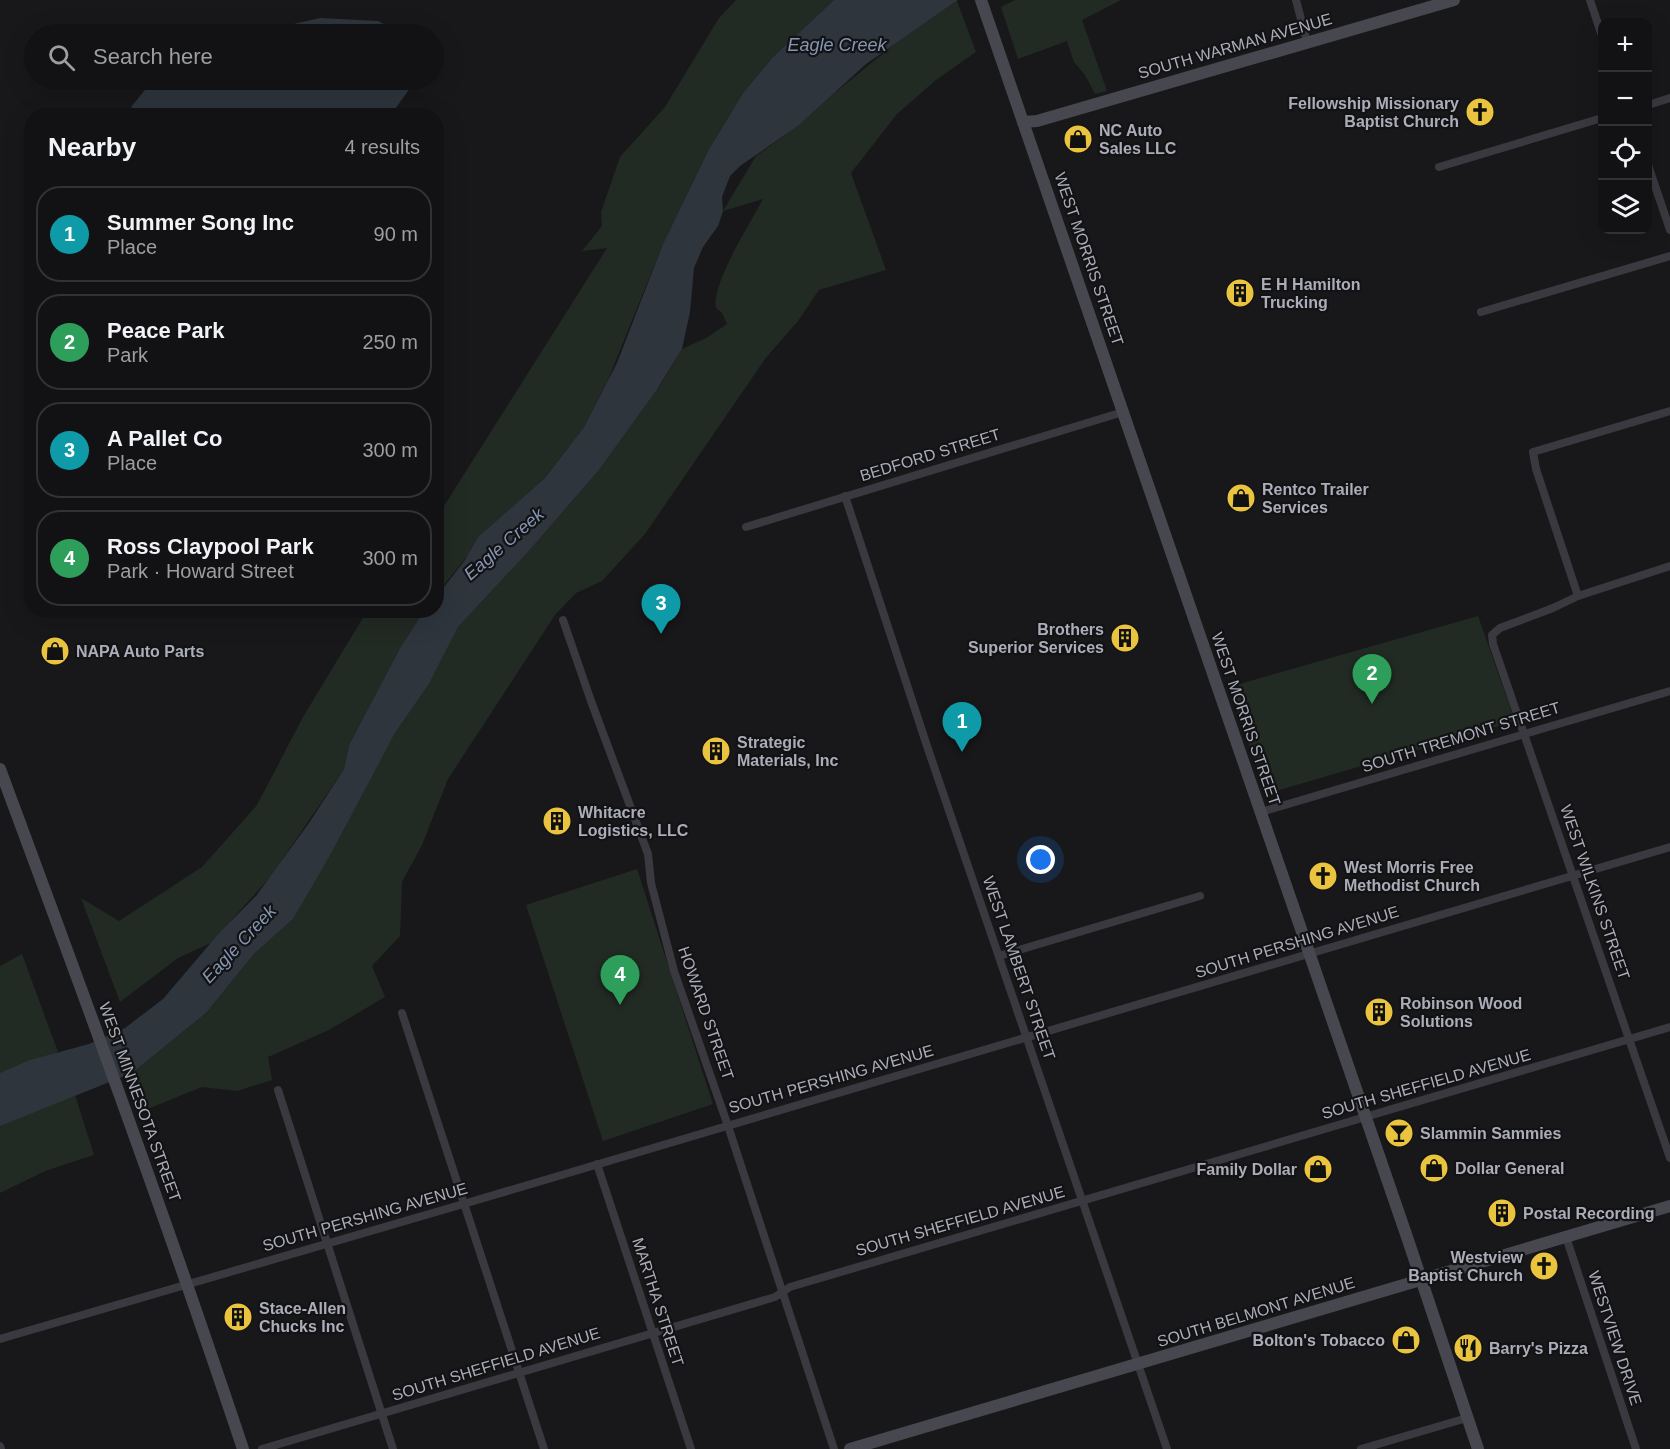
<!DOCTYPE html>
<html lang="en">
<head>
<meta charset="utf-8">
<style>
  body { margin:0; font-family:Helvetica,sans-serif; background:#1b1b1d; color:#f1f3f6 }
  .controls { position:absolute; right:18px; top:18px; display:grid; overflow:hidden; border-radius:12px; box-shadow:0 6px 24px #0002 }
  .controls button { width:54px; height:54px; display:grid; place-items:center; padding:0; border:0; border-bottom:2px solid #313234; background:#121214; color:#f1f3f6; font:30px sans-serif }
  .you { position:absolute; left:1041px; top:860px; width:21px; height:21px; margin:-15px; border:4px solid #fff; border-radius:50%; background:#1a73e8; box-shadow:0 0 0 9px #1a73e833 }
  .badge { display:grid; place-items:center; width:39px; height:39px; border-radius:50%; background:#b45309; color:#fff; font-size:20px; font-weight:700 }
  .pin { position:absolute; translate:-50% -50px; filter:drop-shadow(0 2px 3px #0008) }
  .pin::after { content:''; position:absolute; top:32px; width:21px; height:18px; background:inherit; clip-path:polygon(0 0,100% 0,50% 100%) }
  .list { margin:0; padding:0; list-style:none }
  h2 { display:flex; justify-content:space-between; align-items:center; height:78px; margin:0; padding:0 24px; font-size:26px }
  h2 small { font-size:20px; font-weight:400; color:#9c9ea0 }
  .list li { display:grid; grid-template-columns:39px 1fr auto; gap:18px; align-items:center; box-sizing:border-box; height:96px; margin:0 12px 12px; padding:0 12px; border:2px solid #313234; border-radius:24px }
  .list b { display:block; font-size:22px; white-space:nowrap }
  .list p { margin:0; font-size:20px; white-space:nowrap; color:#9c9ea0 }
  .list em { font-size:20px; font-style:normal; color:#9c9ea0 }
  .icon { flex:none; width:33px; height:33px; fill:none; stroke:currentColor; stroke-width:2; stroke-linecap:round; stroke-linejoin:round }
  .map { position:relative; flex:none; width:1670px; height:1449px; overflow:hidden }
  .search { position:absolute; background:#121214; box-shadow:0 6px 24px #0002; left:24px; top:24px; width:420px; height:66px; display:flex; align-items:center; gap:15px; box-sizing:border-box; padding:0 21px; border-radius:33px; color:#9c9ea0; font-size:22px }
  .panel { position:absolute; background:#121214; box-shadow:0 6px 24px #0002; left:24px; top:108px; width:420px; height:510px; border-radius:24px }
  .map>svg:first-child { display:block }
  .green { fill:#222a24 }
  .water { fill:#2e353d }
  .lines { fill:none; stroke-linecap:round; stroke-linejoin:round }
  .street { stroke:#39393f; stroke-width:8 }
  .secondary { stroke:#47484f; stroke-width:12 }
  .labels { text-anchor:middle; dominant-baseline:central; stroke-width:4.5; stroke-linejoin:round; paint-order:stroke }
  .street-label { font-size:16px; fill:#abadb9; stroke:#131315 }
  .poi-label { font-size:16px; font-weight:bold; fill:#abadb9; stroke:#131315; text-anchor:start }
  .water-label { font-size:18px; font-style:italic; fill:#8397b2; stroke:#131315 }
</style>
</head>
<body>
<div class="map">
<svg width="1670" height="1449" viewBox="0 0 1670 1449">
  <rect width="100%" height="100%" fill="#18181a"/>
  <g class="green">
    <polygon points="736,0 834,0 773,57 743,93 708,151 663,244 608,380 584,427 545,478 478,537 468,555 437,594 437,517 607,248 582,251 602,226 601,212 620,157 665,107 719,18"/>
    <polygon points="1015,0 1121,0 1082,20 1107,91 1095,94 1085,75 1074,62 1067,41 1018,59 1001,7"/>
    <path d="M957,1l19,51 -40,28 -39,34 -46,59 35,97 -67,20 -21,31 -33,38 -120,175 -43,47 -26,12 -21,22 -107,164 -26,66 -20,37 -2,54 -28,30 13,31 -56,33 -61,27 4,23 -35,11 -35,-4 -57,23 -13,-37 74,-60 48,-59 39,-35 102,-186 34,-49 29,-57 70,-75 71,-82 62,-86 21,-35 26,-12 19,-13 -5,-11 -6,-5c-5,-24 35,-86 47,-109l-40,12 33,-55 42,-30 33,-30 65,-53z"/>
    <polygon points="367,611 424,611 400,648 349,745 344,769 271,876 211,943 178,958 120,1002 81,898 119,921 202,867 257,805 303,717"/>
    <polygon points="1478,616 1515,721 1266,794 1229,687"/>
    <polygon points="637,869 713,1104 603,1141 526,905"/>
    <polygon points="22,954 58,1052 0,1074 0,966"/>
    <polygon points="75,1095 94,1155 45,1171 0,1193 0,1125"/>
  </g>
  <g class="water">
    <polygon points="834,0 958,0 866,64 798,126 740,166 730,176 722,197 723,211 718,226 703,247 694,268 690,312 682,349 656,391 599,470 528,552 458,627 429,684 395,733 329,857 293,919 254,954 206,1013 132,1073 0,1126 0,1073 30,1060 89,1044 125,1028 163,999 220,932 256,896 309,823 344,769 349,745 400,648 424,611 436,610 437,596 465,560 478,537 545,478 584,427 617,363 663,244 708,151 743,93 773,57"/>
    <polygon points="320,18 378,21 403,34 244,34 262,28 285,26"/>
    <polygon points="153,80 416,80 395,109 393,115 129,115 132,106"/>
  </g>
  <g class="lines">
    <g class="street">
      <polyline points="1296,0 1307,42"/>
      <polyline points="1590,0 1602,36"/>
      <polyline points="1648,105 1670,98"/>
      <polyline points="1648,165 1670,230"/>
      <polyline points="1439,167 1602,118"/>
      <polyline points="1481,312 1670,256"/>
      <polyline points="845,496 928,749 1167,1449"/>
      <polyline points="746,527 1123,412"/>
      <polyline points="1670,566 1578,596 1553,608 1500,628 1492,635 1493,644 1670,1158"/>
      <polyline points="1578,596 1536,469 1533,452 1670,411"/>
      <polyline points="563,620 591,701 648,854 651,883 674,971 728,1126 834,1449"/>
      <polyline points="1261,812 1670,691"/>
      <polyline points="999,956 1200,896"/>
      <polyline points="402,1013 544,1449"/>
      <polyline points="278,1090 393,1449"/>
      <polyline points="597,1164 691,1449"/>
      <polyline points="1566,1237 1636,1449"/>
      <polyline points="0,1339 460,1205 1670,847"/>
      <polyline points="0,1446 1,1449"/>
      <polyline points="262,1449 775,1297 790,1287 1670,1027"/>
      <polyline points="1361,1449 1467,1418"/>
    </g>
    <g class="secondary">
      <polyline points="981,0 1407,1237 1478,1449"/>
      <polyline points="1023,122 1037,121 1454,0"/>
      <path d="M0,769c84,226 167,452 243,680"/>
      <polyline points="850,1449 1670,1206"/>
    </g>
  </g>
  <defs>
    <g id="church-disc" transform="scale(1.5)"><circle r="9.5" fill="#ebc43f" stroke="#131315"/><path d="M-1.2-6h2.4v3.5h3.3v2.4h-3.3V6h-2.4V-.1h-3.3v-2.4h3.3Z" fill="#111"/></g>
    <g id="shop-disc" transform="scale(1.5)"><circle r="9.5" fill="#ebc43f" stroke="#131315"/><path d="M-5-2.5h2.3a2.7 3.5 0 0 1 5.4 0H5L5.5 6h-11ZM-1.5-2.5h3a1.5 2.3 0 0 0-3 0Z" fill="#111"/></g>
    <g id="building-disc" transform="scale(1.5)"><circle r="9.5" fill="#ebc43f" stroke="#131315"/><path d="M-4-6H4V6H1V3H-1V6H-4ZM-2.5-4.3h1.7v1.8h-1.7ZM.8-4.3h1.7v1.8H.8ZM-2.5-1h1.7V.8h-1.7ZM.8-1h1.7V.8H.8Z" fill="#111"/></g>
    <g id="bar-disc" transform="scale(1.5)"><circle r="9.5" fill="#ebc43f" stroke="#131315"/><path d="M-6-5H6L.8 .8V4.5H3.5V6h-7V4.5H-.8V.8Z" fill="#111"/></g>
    <g id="restaurant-disc" transform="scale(1.5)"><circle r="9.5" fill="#ebc43f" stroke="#131315"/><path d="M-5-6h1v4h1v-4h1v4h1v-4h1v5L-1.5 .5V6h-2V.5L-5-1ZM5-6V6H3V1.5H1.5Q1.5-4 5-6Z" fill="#111"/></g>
  </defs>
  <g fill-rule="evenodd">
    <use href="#church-disc" x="1480" y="112"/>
    <use href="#shop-disc" x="1078" y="139"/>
    <use href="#building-disc" x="1240" y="293"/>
    <use href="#shop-disc" x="1241" y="498"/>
    <use href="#building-disc" x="1125" y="638"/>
    <use href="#shop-disc" x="55" y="651"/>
    <use href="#building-disc" x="716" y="751"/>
    <use href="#building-disc" x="557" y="821"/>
    <use href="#church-disc" x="1323" y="876"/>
    <use href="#building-disc" x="1379" y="1012"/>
    <use href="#bar-disc" x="1399" y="1133"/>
    <use href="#shop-disc" x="1434" y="1168"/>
    <use href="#shop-disc" x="1318" y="1169"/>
    <use href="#building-disc" x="1502" y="1213"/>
    <use href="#church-disc" x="1544" y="1266"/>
    <use href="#building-disc" x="238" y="1317"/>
    <use href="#shop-disc" x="1406" y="1340"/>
    <use href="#restaurant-disc" x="1468" y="1348"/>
  </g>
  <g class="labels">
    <g class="street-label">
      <text transform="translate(1235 46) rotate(-16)">SOUTH WARMAN AVENUE</text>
      <text transform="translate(1089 259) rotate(71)">WEST MORRIS STREET</text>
      <text transform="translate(930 455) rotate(-17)">BEDFORD STREET</text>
      <text transform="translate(1246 719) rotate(71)">WEST MORRIS STREET</text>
      <text transform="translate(1461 737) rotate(-17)">SOUTH TREMONT STREET</text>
      <text transform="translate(1595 892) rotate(71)">WEST WILKINS STREET</text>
      <text transform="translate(1297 942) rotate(-17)">SOUTH PERSHING AVENUE</text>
      <text transform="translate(1019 968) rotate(71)">WEST LAMBERT STREET</text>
      <text transform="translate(706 1013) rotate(71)">HOWARD STREET</text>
      <text transform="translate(831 1079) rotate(-16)">SOUTH PERSHING AVENUE</text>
      <text transform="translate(1426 1084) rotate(-16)">SOUTH SHEFFIELD AVENUE</text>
      <text transform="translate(140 1102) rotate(70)">WEST MINNESOTA STREET</text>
      <text transform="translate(365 1217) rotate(-16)">SOUTH PERSHING AVENUE</text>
      <text transform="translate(960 1221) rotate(-16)">SOUTH SHEFFIELD AVENUE</text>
      <text transform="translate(658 1302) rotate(72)">MARTHA STREET</text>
      <text transform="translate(1256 1312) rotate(-17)">SOUTH BELMONT AVENUE</text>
      <text transform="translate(1615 1338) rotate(72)">WESTVIEW DRIVE</text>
      <text transform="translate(496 1364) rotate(-17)">SOUTH SHEFFIELD AVENUE</text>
    </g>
    <g class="poi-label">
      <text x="1459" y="103" text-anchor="end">Fellowship Missionary<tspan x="1459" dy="18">Baptist Church</tspan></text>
      <text x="1099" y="130">NC Auto<tspan x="1099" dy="18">Sales LLC</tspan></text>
      <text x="1261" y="284">E H Hamilton<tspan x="1261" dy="18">Trucking</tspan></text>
      <text x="1262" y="489">Rentco Trailer<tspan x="1262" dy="18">Services</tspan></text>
      <text x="1104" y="629" text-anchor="end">Brothers<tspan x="1104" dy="18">Superior Services</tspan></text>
      <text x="76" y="651">NAPA Auto Parts</text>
      <text x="737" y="742">Strategic<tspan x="737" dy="18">Materials, Inc</tspan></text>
      <text x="578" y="812">Whitacre<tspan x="578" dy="18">Logistics, LLC</tspan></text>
      <text x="1344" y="867">West Morris Free<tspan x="1344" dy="18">Methodist Church</tspan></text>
      <text x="1400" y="1003">Robinson Wood<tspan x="1400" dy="18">Solutions</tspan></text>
      <text x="1420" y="1133">Slammin Sammies</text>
      <text x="1455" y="1168">Dollar General</text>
      <text x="1297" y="1169" text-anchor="end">Family Dollar</text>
      <text x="1523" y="1213">Postal Recording</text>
      <text x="1523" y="1257" text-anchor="end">Westview<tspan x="1523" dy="18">Baptist Church</tspan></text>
      <text x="259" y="1308">Stace-Allen<tspan x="259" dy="18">Chucks Inc</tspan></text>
      <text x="1385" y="1340" text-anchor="end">Bolton's Tobacco</text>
      <text x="1489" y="1348">Barry's Pizza</text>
    </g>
    <g class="water-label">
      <text x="837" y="45">Eagle Creek</text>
      <text transform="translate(504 544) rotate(-41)">Eagle Creek</text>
      <text transform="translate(239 944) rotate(-47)">Eagle Creek</text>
    </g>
  </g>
</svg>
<div class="controls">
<button>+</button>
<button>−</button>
<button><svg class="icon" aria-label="locate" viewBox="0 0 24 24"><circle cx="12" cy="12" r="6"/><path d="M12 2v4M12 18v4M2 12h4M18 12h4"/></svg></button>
<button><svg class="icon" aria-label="layers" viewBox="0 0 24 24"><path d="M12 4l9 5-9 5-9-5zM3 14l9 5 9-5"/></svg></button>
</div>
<div class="you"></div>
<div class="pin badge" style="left:962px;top:752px;background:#0f9aa8">1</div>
<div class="pin badge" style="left:1372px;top:704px;background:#2e9e5b">2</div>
<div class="pin badge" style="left:661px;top:634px;background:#0f9aa8">3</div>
<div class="pin badge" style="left:620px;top:1005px;background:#2e9e5b">4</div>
<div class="search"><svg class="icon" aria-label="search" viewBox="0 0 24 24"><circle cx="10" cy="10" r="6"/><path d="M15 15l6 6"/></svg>Search here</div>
<section class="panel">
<h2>Nearby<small>4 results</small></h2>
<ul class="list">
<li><span class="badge" style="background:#0f9aa8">1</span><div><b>Summer Song Inc</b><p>Place</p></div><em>90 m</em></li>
<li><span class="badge" style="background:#2e9e5b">2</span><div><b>Peace Park</b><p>Park</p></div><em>250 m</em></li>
<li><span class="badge" style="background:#0f9aa8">3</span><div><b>A Pallet Co</b><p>Place</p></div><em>300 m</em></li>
<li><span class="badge" style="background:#2e9e5b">4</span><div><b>Ross Claypool Park</b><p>Park · Howard Street</p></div><em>300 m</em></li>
</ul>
</section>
</div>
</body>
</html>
